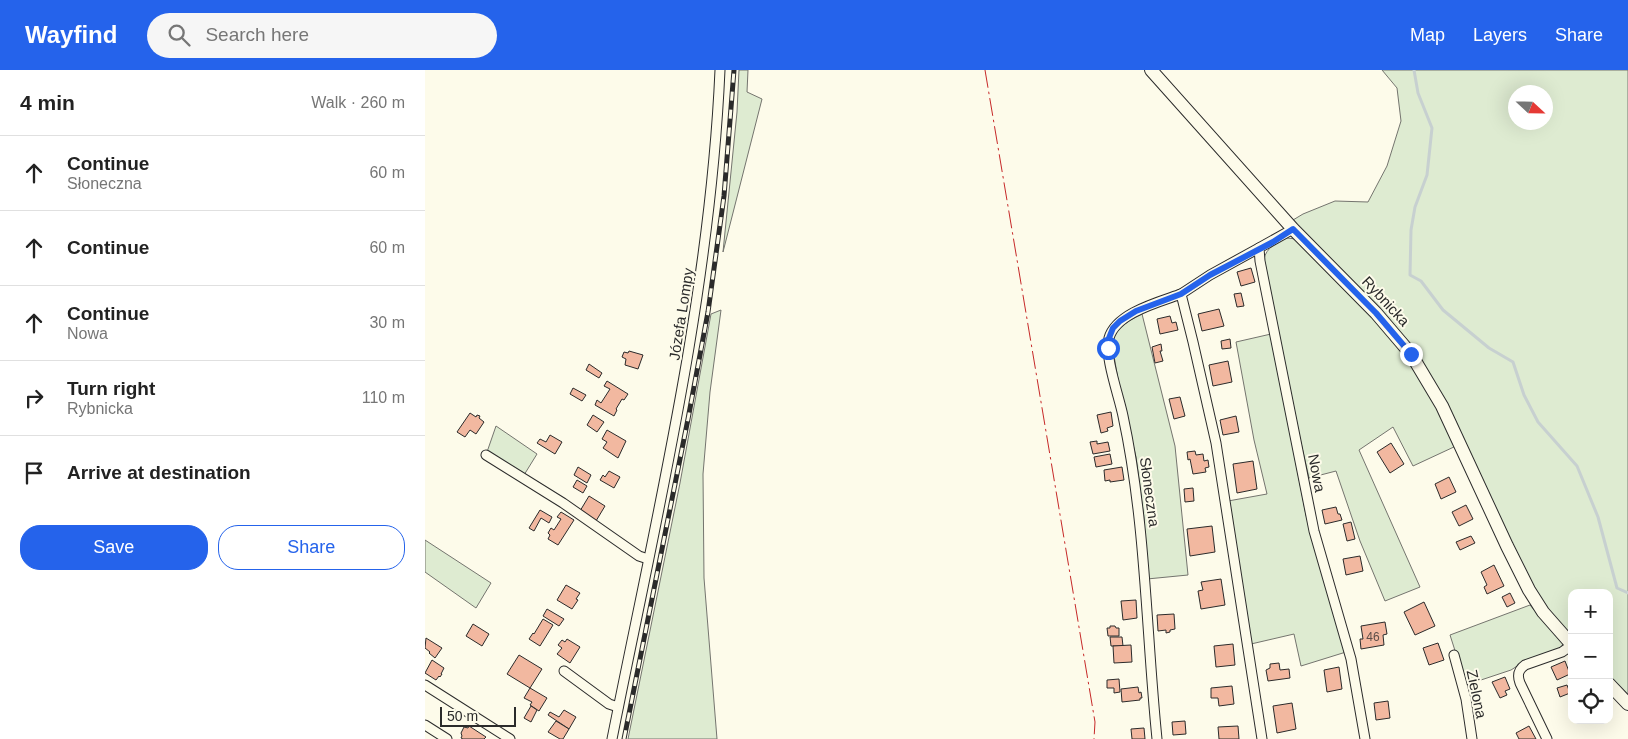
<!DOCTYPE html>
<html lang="en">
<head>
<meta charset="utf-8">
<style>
  body { margin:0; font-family:Arial,sans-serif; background:#f6f6f6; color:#222 }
  .controls { position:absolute; right:15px; bottom:15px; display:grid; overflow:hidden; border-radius:10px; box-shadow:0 5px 20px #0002 }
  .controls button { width:45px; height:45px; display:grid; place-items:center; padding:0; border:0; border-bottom:1px solid #e0e0e0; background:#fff; color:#222; font:25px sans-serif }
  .compass { position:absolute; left:1083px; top:15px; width:45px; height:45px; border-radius:50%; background:#fff; box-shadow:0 5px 20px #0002; rotate:112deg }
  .scale { position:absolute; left:15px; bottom:12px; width:76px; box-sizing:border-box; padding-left:5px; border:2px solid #2b2b2b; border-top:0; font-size:14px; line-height:18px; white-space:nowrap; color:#2b2b2b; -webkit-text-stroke:4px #fdfbea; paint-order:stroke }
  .stop { position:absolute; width:15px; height:15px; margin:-11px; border:4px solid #2563eb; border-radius:50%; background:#fff }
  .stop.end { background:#2563eb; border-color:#fff; box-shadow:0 1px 5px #0008 }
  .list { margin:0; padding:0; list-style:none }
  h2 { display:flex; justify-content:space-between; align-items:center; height:65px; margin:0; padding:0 20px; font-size:21px }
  h2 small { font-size:16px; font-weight:400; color:#767676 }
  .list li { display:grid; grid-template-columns:32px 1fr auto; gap:15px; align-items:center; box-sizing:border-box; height:75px; padding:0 20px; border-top:1px solid #e0e0e0 }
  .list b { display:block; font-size:19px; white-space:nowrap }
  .list p { margin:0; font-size:16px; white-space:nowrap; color:#767676 }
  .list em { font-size:16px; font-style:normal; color:#767676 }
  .actions { display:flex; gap:10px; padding:15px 20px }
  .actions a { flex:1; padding:11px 0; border:1px solid #2563eb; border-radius:20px; text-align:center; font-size:18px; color:#2563eb }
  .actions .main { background:#2563eb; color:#fff }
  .icon { flex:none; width:28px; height:28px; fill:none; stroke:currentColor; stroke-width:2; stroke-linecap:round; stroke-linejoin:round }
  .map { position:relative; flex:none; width:1203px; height:669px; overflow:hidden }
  header { display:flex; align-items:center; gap:30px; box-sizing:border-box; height:70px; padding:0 25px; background:#2563eb; color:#fff }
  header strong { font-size:24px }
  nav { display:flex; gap:28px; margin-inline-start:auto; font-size:18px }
  .search { width:350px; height:45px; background:#f6f6f6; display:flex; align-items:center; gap:12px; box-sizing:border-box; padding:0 18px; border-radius:28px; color:#767676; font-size:19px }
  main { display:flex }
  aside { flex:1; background:#fff }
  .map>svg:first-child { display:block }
  .green { fill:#deebd1; stroke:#74746e; fill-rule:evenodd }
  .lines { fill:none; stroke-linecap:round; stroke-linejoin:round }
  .stream { stroke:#c7d0d0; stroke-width:3 }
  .building { fill:#f2b8a0; stroke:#2b2b2b }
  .street-casing { stroke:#2b2b2b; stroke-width:11 }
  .secondary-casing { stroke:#2b2b2b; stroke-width:14 }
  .street { stroke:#fdfbea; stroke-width:9 }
  .secondary { stroke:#fdfbea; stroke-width:12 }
  .rail-casing { stroke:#2b2b2b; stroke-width:5 }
  .rail { stroke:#fdfbea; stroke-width:3; stroke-dasharray:9; stroke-linecap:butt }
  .power { stroke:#c62828; stroke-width:1; stroke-dasharray:18 4 2.5 4; stroke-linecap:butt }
  .route { stroke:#2563eb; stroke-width:6 }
  .labels { text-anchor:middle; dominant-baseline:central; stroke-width:4; stroke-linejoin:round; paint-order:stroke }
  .number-label { font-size:12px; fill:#5d4e48 }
  .street-label { font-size:15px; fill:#2b2b2b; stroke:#fdfbea }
</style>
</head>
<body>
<header>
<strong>Wayfind</strong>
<div class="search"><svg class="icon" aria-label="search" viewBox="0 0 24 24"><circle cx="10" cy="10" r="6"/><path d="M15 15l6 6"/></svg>Search here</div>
<nav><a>Map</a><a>Layers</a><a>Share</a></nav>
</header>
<main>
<aside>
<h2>4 min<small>Walk · 260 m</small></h2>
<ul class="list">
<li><svg class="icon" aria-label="ahead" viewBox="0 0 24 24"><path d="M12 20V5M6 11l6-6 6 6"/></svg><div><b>Continue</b><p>Słoneczna</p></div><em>60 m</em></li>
<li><svg class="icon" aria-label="ahead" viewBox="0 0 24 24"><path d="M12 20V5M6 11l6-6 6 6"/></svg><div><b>Continue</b></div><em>60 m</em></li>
<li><svg class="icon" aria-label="ahead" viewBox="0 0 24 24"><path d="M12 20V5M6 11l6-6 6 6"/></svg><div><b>Continue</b><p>Nowa</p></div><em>30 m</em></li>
<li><svg class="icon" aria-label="right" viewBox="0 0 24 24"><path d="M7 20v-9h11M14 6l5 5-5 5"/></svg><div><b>Turn right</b><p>Rybnicka</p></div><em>110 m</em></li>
<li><svg class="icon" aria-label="arrive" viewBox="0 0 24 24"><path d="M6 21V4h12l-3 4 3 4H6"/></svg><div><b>Arrive at destination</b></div></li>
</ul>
<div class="actions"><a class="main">Save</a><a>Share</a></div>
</aside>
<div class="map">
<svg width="1203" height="669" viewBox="0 0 1203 669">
  <rect width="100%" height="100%" fill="#fdfbea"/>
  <g class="green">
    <polygon points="314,0 323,0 322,22 337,29 298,182 312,42"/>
    <path d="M957,0h246v628l-19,-21v-84h-37v44l-32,-33 -102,-215 -145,-169 10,-6 32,-13 33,1 19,-36 14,-45 -4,-33zM1090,22h30v30h-30z"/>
    <path d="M862,168l9,1 100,102 37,58 23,47 -43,20 -20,-39 -34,23 61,137 -35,14 -25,-60 -24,-70 -27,7 -21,-92 -24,-127c2,-11 13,-17 23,-21z"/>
    <polygon points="296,240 285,322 278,404 279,508 292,669 203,669 255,413 286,244"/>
    <polygon points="717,244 750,376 763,505 722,509 719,448 711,387 695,321 687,274 692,259 704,251"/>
    <polygon points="846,264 881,445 921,582 876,596 869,564 826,574 803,431 842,424 829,370 811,272"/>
    <polygon points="71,356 112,384 99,405 62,382"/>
    <polygon points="0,470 66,513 51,538 0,502"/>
    <polygon points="1105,535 1138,574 1134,580 1097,593 1086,600 1041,615 1025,565"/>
  </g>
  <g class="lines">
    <polyline class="stream" points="989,0 993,23 1007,58 1002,105 990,137 986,160 985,205 996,211 1018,240 1064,278 1088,292 1099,325 1113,352 1152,396 1173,447 1192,518 1203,523"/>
  </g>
  <g class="building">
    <polygon points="826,198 830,212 816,216 812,202"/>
    <polygon points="816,223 819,236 812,237 809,224"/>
    <polygon points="794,239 799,256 777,261 773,244"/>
    <polygon points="745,246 747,253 751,252 753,260 735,264 732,249"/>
    <polygon points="805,269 806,278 797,279 796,271"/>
    <polygon points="736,274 737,281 735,281 738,291 730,293 727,277"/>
    <polygon points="204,281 218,285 213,299 200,295 201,289 197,287 199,282 203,283"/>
    <polygon points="803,291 807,312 788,316 784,295"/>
    <polygon points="164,294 177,303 174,308 161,300"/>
    <polygon points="182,311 203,324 199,330 197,329 191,339 192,340 189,346 170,335 172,330 176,333 185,319 179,316"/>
    <polygon points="148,318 161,325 157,331 145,324"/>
    <polygon points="755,327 760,346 749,349 744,329"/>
    <polygon points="686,342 688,356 682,358 683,361 676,363 672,345"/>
    <polygon points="45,343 51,347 52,345 55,346 54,348 59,352 51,364 45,360 40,367 32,362"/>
    <polygon points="168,345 179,352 172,362 162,355"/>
    <polygon points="811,346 814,362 798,365 795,350"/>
    <polygon points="182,360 201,371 193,388 178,378 182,372 177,369"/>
    <polygon points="125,365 137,372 130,384 112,373 115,369 121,372"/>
    <polygon points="672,371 672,374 683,372 685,381 668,384 665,372"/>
    <polygon points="966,373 979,394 965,403 952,382"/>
    <polygon points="770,381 771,385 778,384 779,391 783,390 784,397 780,398 781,402 768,404 765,389 763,390 762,382"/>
    <polygon points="685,384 687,394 671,397 669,387"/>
    <polygon points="828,391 832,419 812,423 808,394"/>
    <polygon points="153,397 166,405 162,413 149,405"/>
    <polygon points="697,397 699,410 685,412 685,410 680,411 679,400"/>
    <polygon points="184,401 195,407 189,418 175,410 178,405 180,407"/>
    <polygon points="1024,407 1031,422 1016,429 1010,414"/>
    <polygon points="152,410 162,416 158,423 148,417"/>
    <polygon points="768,418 769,431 760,432 759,419"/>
    <polygon points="164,426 180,436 171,451 155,441"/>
    <polygon points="1041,435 1048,449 1034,456 1027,442"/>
    <polygon points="911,437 913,444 915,444 917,450 900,454 897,440"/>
    <polygon points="115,440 127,447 124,453 116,448 109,461 104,458"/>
    <polygon points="136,442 149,450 133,475 123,469 125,465 123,463 126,458 129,460 136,449 132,447"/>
    <polygon points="926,452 930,469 922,471 918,454"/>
    <polygon points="787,456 790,482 765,486 762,459"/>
    <polygon points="1046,466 1050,473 1035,480 1031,472"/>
    <polygon points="935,486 938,501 921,505 918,489"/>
    <polygon points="1069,495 1079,516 1062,524 1059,517 1062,515 1056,502"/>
    <polygon points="796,509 800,535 776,539 773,521 778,520 776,512"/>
    <polygon points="141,515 155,523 151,529 153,530 147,539 132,530"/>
    <polygon points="1085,523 1090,533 1082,537 1077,527"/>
    <polygon points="711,530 712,548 698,550 696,531"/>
    <polygon points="999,532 1010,556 990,565 979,542"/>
    <polygon points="122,539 139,549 134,556 118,546"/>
    <polygon points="749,544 750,559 745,560 745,562 741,563 741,560 733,561 732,545"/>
    <polygon points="118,549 128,555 115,576 104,569 108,563 109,564"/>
    <polygon points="960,552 962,564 958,565 959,575 936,579 935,569 938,569 936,556"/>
    <polygon points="48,554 64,564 57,576 41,566"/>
    <polygon points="685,556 690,556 691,558 694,558 694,566 683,566 682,558 685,558"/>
    <polygon points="685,567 697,567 698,576 686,576"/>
    <polygon points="1,568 17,578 10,588 4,583 5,582 0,578"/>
    <polygon points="142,569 155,577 145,593 132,584 137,578 133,575 137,570 140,572"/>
    <polygon points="1013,573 1019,590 1004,595 998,578"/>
    <polygon points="808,574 810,595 791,597 789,576"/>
    <polygon points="706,575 707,592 689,593 688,576"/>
    <polygon points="94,585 117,599 105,618 82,604"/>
    <polygon points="7,590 19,598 16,604 17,604 15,607 14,606 11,610 0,603"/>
    <polygon points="1140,591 1145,604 1132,610 1126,597"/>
    <polygon points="854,593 855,600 864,599 865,608 843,611 841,600 845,598 845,594"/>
    <polygon points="914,597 917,619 902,622 899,600"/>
    <polygon points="1080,607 1085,619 1080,621 1082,625 1075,628 1067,612"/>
    <polygon points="694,609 695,622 689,623 689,618 682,618 682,610"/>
    <polygon points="1142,615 1145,623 1135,627 1132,618"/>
    <polygon points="807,616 809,634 794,636 793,628 786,628 786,618"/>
    <polygon points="713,617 714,623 716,622 717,628 715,628 715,630 697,632 696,619"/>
    <polygon points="105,618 122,628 114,641 105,635 107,632 99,628"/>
    <polygon points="963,631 965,648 951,650 949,633"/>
    <polygon points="867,633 871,659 852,663 848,636"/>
    <polygon points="106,636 112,640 106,652 99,648"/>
    <polygon points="139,640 151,647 144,659 123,645 125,642 134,647"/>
    <polygon points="131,651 144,659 138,669 135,669 123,662"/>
    <polygon points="760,651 761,664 748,665 747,652"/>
    <polygon points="44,656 61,667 59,669 38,669 36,668 37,666 36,663 39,657 43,658"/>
    <polygon points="813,656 814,669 794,669 793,657"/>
    <polygon points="1104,656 1111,669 1094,669 1091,663"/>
    <polygon points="719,658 720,669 707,669 706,659"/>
  </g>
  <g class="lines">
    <g class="street-casing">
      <g id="street">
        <polyline points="868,159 834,178 835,191 889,461 926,589 940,669"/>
        <polyline points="834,178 785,205 756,224 768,272 791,373 837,669"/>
        <polyline points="61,385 138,433 214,486 223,489"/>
        <polyline points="1029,585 1041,629 1047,669"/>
        <polyline points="139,601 184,634 193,637"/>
        <polyline points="0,615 85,669"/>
        <polyline points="0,655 22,669"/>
        <path d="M187,669c44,-221 98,-443 108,-669"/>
        <path d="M732,669c-11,-108 -11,-216 -34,-323 -4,-20 -19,-60 -14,-78 7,-25 50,-36 72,-44"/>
        <path d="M1122,669l-27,-56c-3,-8 -2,-13 5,-18l37,-13 10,-7"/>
      </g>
    </g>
    <g class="secondary-casing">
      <g id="secondary">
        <polyline points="726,0 868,159 951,243 986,284 1017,336 1082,476 1104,520 1118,542 1147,575"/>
        <polyline points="1184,614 1203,634"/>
      </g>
    </g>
    <use href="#street" class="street"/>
    <use href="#secondary" class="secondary"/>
    <g class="rail-casing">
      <polyline id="rail" points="199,669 263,349 283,242 299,126 309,0"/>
    </g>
    <use href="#rail" class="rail"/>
    <polyline class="power" points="560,0 670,652 669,669"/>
  </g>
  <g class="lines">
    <polyline class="route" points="683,278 684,268 688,258 695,251 711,241 756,224 785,205 848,172 868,159 951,243 986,284"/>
  </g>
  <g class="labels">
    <g class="number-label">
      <text x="948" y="567">46</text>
    </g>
    <g class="street-label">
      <text transform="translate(961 231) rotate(47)">Rybnicka</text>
      <text transform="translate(256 244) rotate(-81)">Józefa Lompy</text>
      <text transform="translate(892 403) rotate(79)">Nowa</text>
      <text transform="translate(725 422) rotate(82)">Słoneczna</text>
      <text transform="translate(1052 624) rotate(78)">Zielona</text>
    </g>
  </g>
</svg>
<div class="controls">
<button>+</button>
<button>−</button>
<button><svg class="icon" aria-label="locate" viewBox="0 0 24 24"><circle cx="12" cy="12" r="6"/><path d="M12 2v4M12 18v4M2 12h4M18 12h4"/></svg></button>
</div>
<svg class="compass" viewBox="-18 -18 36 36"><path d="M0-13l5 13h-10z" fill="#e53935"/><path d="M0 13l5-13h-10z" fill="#767676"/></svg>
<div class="scale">50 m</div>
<div class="stop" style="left:683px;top:278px"></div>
<div class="stop end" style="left:986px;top:284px"></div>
</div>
</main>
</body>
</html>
